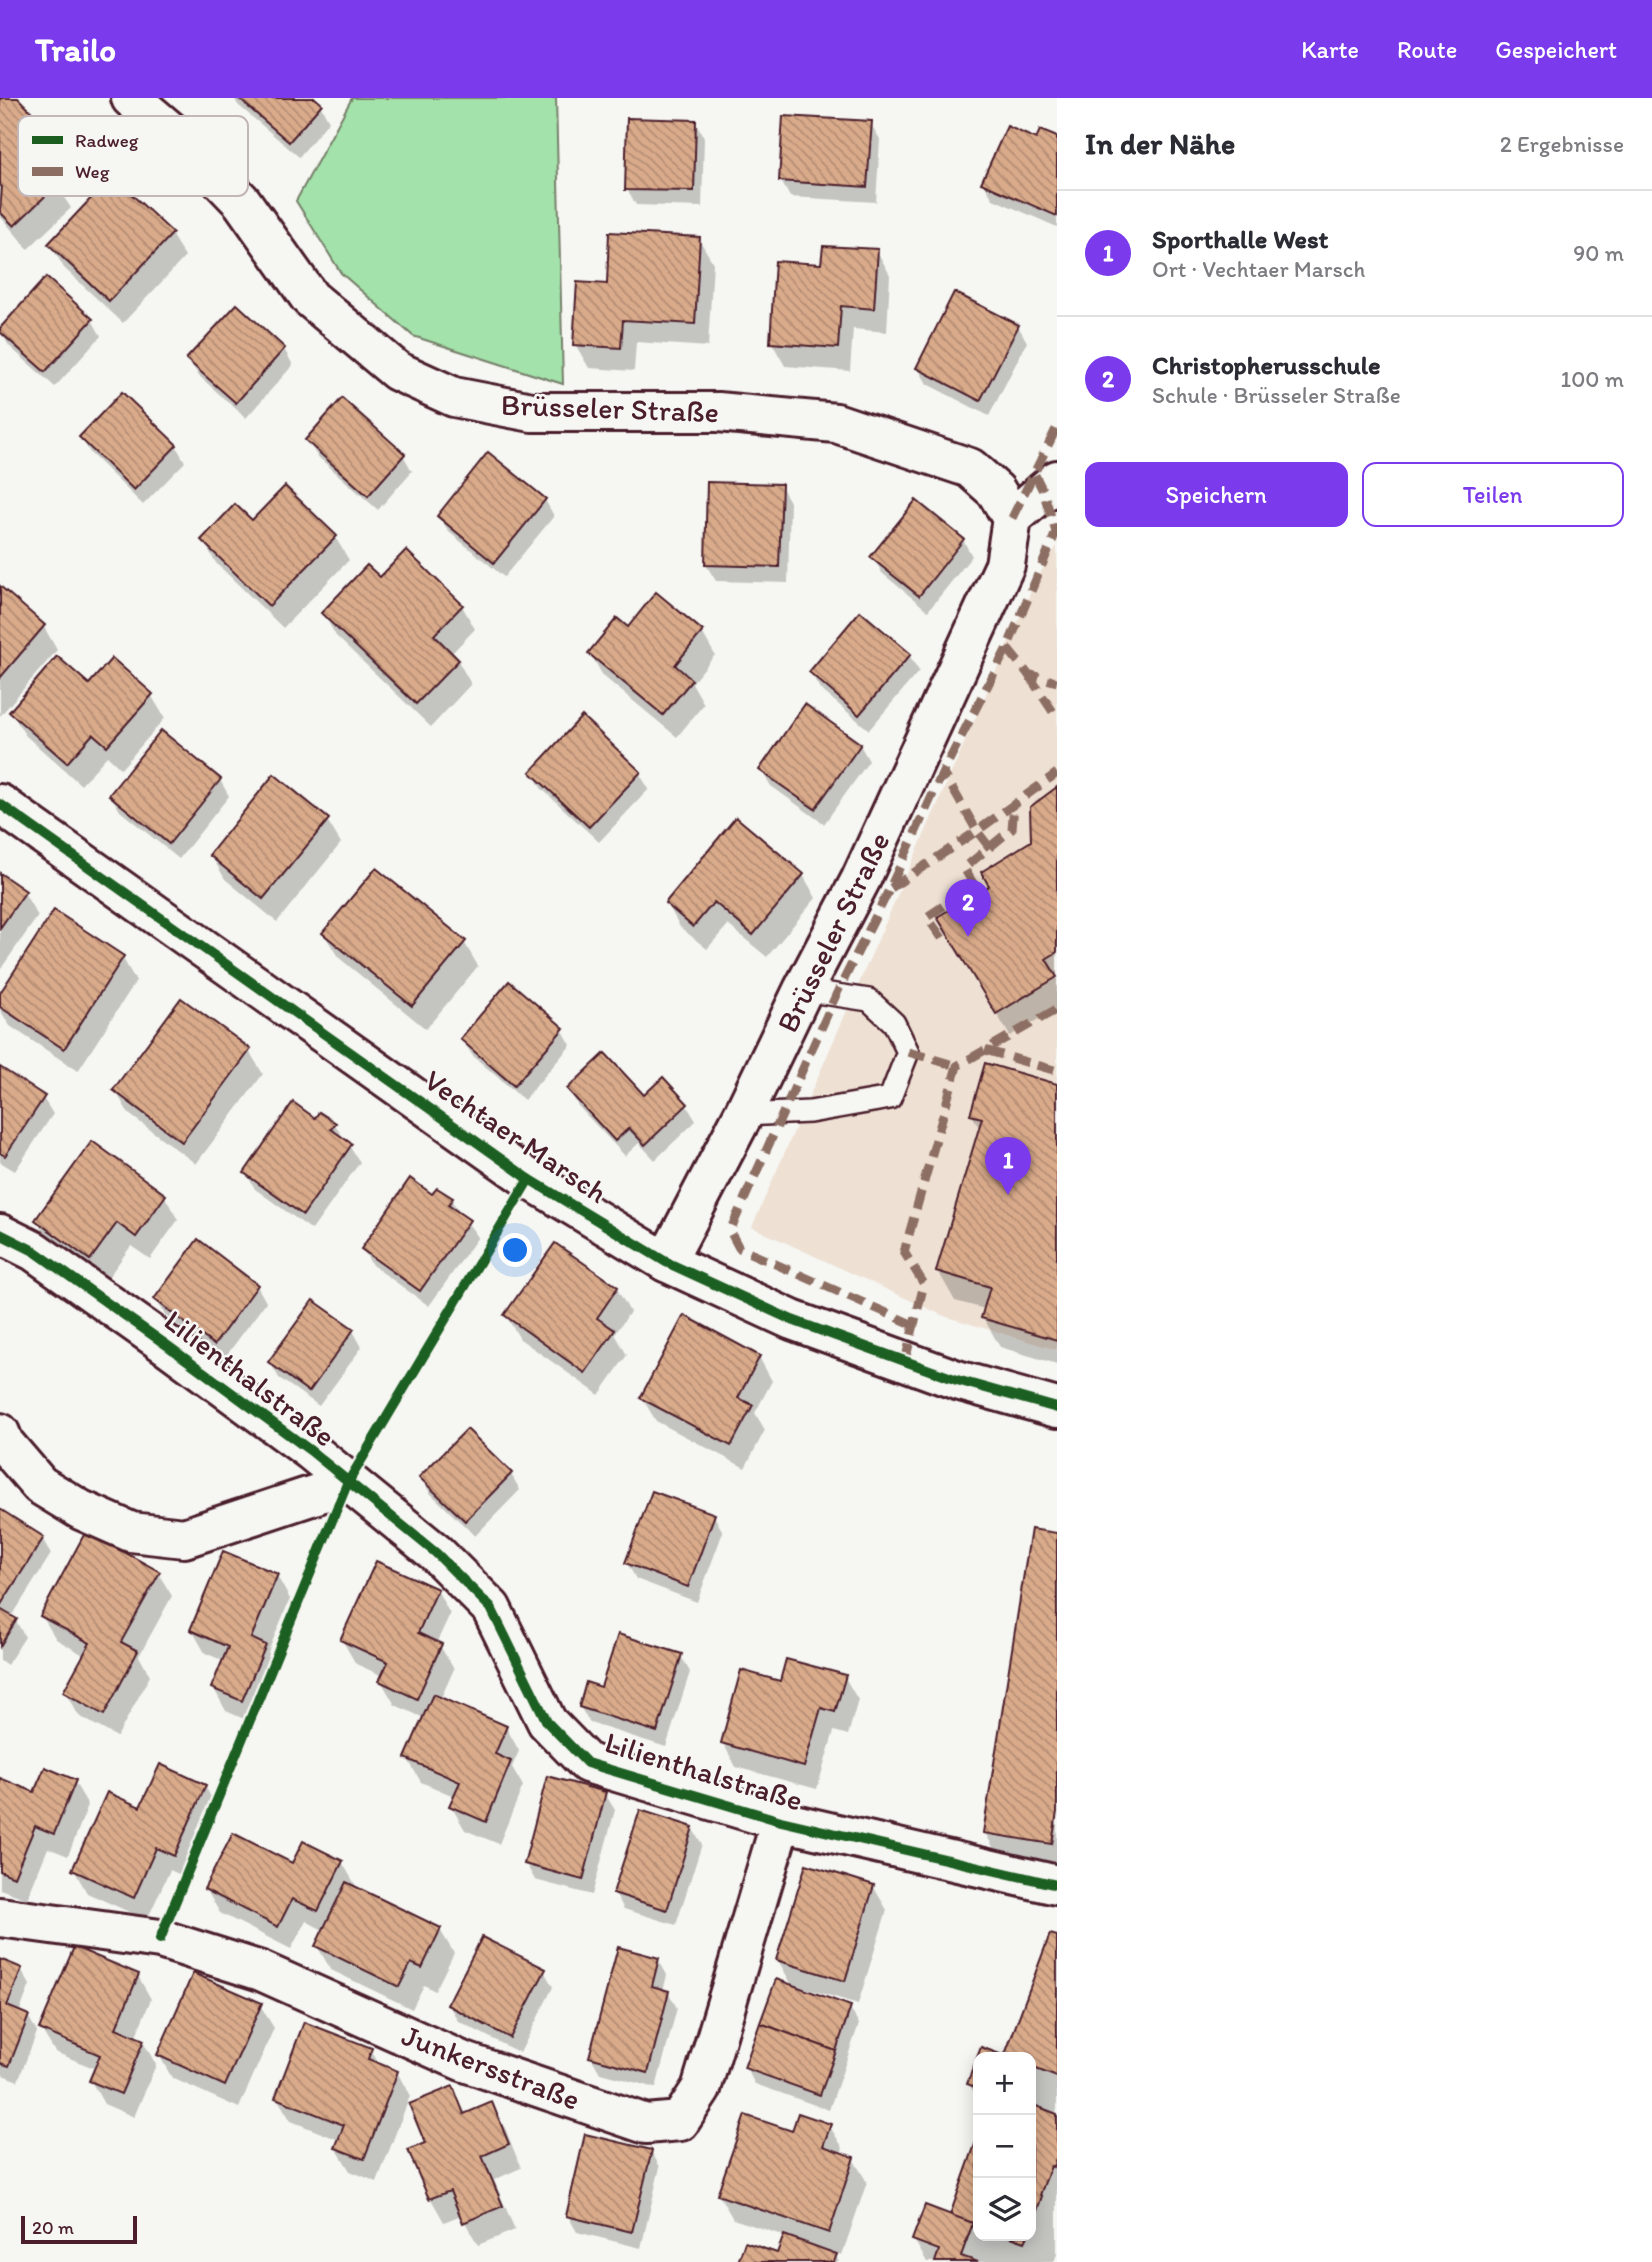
<!DOCTYPE html>
<html lang="de">
<head>
<meta charset="utf-8">
<style>
  body { margin:0; font-family:Itim,sans-serif; background:#f2f2f3; color:#2b2b33 }
  .controls { position:absolute; right:21px; bottom:21px; display:grid; overflow:hidden; border-radius:14px; box-shadow:0 4px 18px #0003 }
  .controls button { width:63px; height:63px; display:grid; place-items:center; padding:0; border:0; border-bottom:2px solid #e1e1e2; background:#fff; color:#2b2b33; font:35px sans-serif }
  .scale { position:absolute; left:21px; bottom:18px; width:116px; box-sizing:border-box; padding-left:7px; border:4px solid #4a1f2b; border-top:0; font-size:19px; line-height:24px; white-space:nowrap; color:#4a1f2b; -webkit-text-stroke:5px #f6f6f2; paint-order:stroke }
  .you { position:absolute; left:516px; top:1153px; width:24px; height:24px; margin:-18px; border:5px solid #fff; border-radius:50%; background:#1a73e8; box-shadow:0 0 0 10px #1a73e833 }
  .badge { display:grid; place-items:center; width:46px; height:46px; border-radius:50%; background:#7c3aed; color:#fff; font-size:23px; font-weight:700 }
  .pin { position:absolute; translate:-50% -58px; filter:drop-shadow(0 2px 4px #0008) }
  .pin::after { content:''; position:absolute; top:37px; width:24px; height:21px; background:inherit; clip-path:polygon(0 0,100% 0,50% 100%) }
  .list { margin:0; padding:0; list-style:none }
  h2 { display:flex; justify-content:space-between; align-items:center; height:91px; margin:0; padding:0 28px; font-size:30px }
  h2 small { font-size:23px; font-weight:400; color:#7c7c81 }
  .list li { display:grid; grid-template-columns:46px 1fr auto; gap:21px; align-items:center; box-sizing:border-box; height:126px; padding:0 28px; border-top:2px solid #e1e1e2 }
  .list b { display:block; font-size:26px; white-space:nowrap }
  .list p { margin:0; font-size:23px; white-space:nowrap; color:#7c7c81 }
  .list em { font-size:23px; font-style:normal; color:#7c7c81 }
  .actions { display:flex; gap:14px; padding:21px 28px }
  .actions a { flex:1; padding:16px 0; border:2px solid #7c3aed; border-radius:14px; text-align:center; font-size:24px; color:#7c3aed }
  .actions .main { background:#7c3aed; color:#fff }
  .icon { flex:none; width:38px; height:38px; fill:none; stroke:currentColor; stroke-width:2; stroke-linecap:round; stroke-linejoin:round }
  .map { position:relative; flex:none; width:1057px; height:2164px; overflow:hidden }
  header { display:flex; align-items:center; gap:42px; box-sizing:border-box; height:98px; padding:0 35px; background:#7c3aed; color:#fff }
  header strong { font-size:33px }
  nav { display:flex; gap:38px; margin-inline-start:auto; font-size:24px }
  main { display:flex }
  aside { flex:1; background:#fff }
  .map>svg:first-child { display:block }
  .built { fill:#eee0d3 }
  .park { fill:#a3e2aa; stroke:#76806a; stroke-width:2 }
  .shadow { fill:#0003 }
  .building { fill:url(#building-back-hatch); stroke:#4a1f2b; stroke-width:2 }
  .lines { fill:none; stroke-linecap:round; stroke-linejoin:round }
  .service-casing { stroke:#4a1f2b; stroke-width:26 }
  .minor-casing { stroke:#4a1f2b; stroke-width:44 }
  .tertiary-casing { stroke:#4a1f2b; stroke-width:44 }
  .service { stroke:#f6f6f2; stroke-width:21 }
  .minor { stroke:#f6f6f2; stroke-width:38 }
  .tertiary { stroke:#f6f6f2; stroke-width:38 }
  .quiet { stroke:#8d6e63; stroke-width:9; stroke-dasharray:18 9; stroke-linecap:butt }
  .cycleway-casing { stroke:#f6f6f2; stroke-width:15 }
  .cycleway { stroke:#1b5e20; stroke-width:10 }
  .labels { text-anchor:middle; dominant-baseline:central; stroke-width:5; stroke-linejoin:round; paint-order:stroke }
  .street-label { font-size:30px; fill:#4a1f2b; stroke:#f6f6f2 }
  .key { fill:#f6f6f2; stroke:#c2b6b6; stroke-width:2 }
  .key-label { font-size:19px; fill:#4a1f2b }
</style>
</head>
<body>
<header>
<strong>Trailo</strong>
<nav><a>Karte</a><a>Route</a><a>Gespeichert</a></nav>
</header>
<main>
<div class="map">
<svg width="1057" height="2164" viewBox="0 0 1057 2164">
  <defs>
    <pattern id="building-back-hatch" width="6" height="6" patternUnits="userSpaceOnUse" patternTransform="scale(1.75)"><rect width="6" height="6" fill="#daab8b"/><path d="M-1 5l2 2M0 0l6 6M5-1l2 2" fill="none" stroke="#b38b72"/></pattern>
  </defs>
  <rect width="100%" height="100%" fill="#f6f6f2"/>
  <filter id="ink" filterUnits="userSpaceOnUse"><feTurbulence type="fractalNoise" baseFrequency=".0143" numOctaves="2"/><feDisplacementMap in="SourceGraphic" scale="14" xChannelSelector="R" yChannelSelector="G"/><feConvolveMatrix kernelMatrix="1 2 1 2 8 2 1 2 1" color-interpolation-filters="sRGB"/></filter>
  <g filter="url(#ink)">
    <polygon class="built" points="1057,448 1057,1252 944,1218 752,1129 1036,482"/>
    <polygon class="park" points="352,0 556,0 563,286 413,238 341,175 296,103"/>
    <g class="shadow">
      <polygon points="0,0 16,0 54,41 68,64 51,80 71,110 28,151 0,118"/>
      <polygon points="234,0 312,0 320,7 329,23 299,59 238,7"/>
      <polygon points="695,24 704,40 702,109 636,107 627,91"/>
      <polygon points="870,25 880,41 876,104 790,99 781,83"/>
      <polygon points="1057,41 1057,129 993,101 983,85 1037,43"/>
      <polygon points="171,136 185,159 123,225 64,170 50,146"/>
      <polygon points="699,141 713,165 708,249 636,244 634,273 589,270 575,246 609,188"/>
      <polygon points="877,153 890,177 887,234 853,231 850,273 785,268 772,245 823,168"/>
      <polygon points="92,222 101,238 55,289 9,248 0,232"/>
      <polygon points="1018,228 1027,244 989,318 927,286 918,270"/>
      <polygon points="284,251 293,267 246,320 198,277 189,261"/>
      <polygon points="81,339 176,348 185,364 143,407 90,355"/>
      <polygon points="307,342 403,357 412,373 378,412 317,358"/>
      <polygon points="781,388 790,404 788,485 716,483 706,467"/>
      <polygon points="545,402 554,418 504,479 449,434 439,418"/>
      <polygon points="916,405 963,442 972,458 928,513 882,475 873,459"/>
      <polygon points="252,425 335,439 349,462 283,530 216,465 203,442"/>
      <polygon points="380,482 462,508 475,531 451,556 458,563 471,586 431,629 336,538 323,515"/>
      <polygon points="0,491 44,529 57,552 0,618"/>
      <polygon points="628,531 702,534 715,557 692,585 704,606 677,639 603,578 590,555"/>
      <polygon points="909,557 919,573 869,632 820,591 811,575"/>
      <polygon points="90,589 151,597 165,620 121,671 107,658 81,687 25,637 11,614"/>
      <polygon points="806,609 860,647 869,663 824,726 771,688 761,672"/>
      <polygon points="532,674 639,675 649,691 599,744 541,690"/>
      <polygon points="220,682 229,698 179,761 120,713 111,698"/>
      <polygon points="1057,691 1057,910 1010,938 953,843 991,789 1032,744"/>
      <polygon points="327,722 341,745 277,824 225,781 211,757"/>
      <polygon points="803,777 816,800 767,859 728,827 707,851 680,829 667,805"/>
      <polygon points="0,778 24,795 38,818 0,872"/>
      <polygon points="324,836 464,844 478,868 426,931 338,859"/>
      <polygon points="122,859 136,883 78,973 10,928 0,912 0,899"/>
      <polygon points="562,931 571,947 524,1002 472,957 462,941"/>
      <polygon points="249,953 263,976 196,1066 129,1016 115,992"/>
      <polygon points="0,972 43,1000 53,1016 15,1073 0,1064"/>
      <polygon points="663,982 687,1008 696,1023 655,1062 639,1045 625,1058 578,1008 569,992 644,1000"/>
      <polygon points="1057,988 1057,1266 1000,1249 983,1219 985,1211 955,1203 938,1173 980,1031 972,1017"/>
      <polygon points="316,1022 334,1026 360,1064 312,1132 255,1091 246,1075"/>
      <polygon points="433,1098 451,1102 478,1139 429,1208 372,1167 363,1152"/>
      <polygon points="165,1099 178,1122 150,1161 131,1148 104,1185 50,1146 37,1122"/>
      <polygon points="257,1188 266,1204 223,1262 165,1217 156,1201"/>
      <polygon points="617,1191 630,1214 615,1236 627,1257 599,1297 520,1241 506,1218"/>
      <polygon points="353,1233 362,1249 319,1308 279,1280 270,1264"/>
      <polygon points="759,1259 772,1283 755,1315 765,1332 745,1370 656,1323 642,1300"/>
      <polygon points="511,1376 520,1392 475,1438 430,1395 421,1379"/>
      <polygon points="0,1413 42,1440 51,1456 11,1520 16,1523 25,1539 7,1567 0,1562"/>
      <polygon points="714,1418 723,1434 697,1504 636,1481 627,1465"/>
      <polygon points="1057,1437 1057,1773 1002,1764 985,1735"/>
      <polygon points="158,1475 172,1498 139,1558 150,1578 117,1639 79,1618 65,1594 85,1558 56,1541 42,1518"/>
      <polygon points="277,1478 290,1501 268,1554 278,1572 255,1626 226,1613 213,1589 224,1563 205,1555 192,1532"/>
      <polygon points="437,1492 450,1516 436,1546 440,1548 454,1571 440,1602 506,1629 519,1653 512,1669 523,1688 499,1746 465,1732 451,1708 456,1699 421,1684 407,1660 424,1620 395,1607 381,1583 383,1578 356,1566 342,1542"/>
      <polygon points="681,1558 690,1574 666,1649 590,1625 580,1609 602,1591"/>
      <polygon points="844,1578 858,1602 848,1637 834,1633 817,1691 736,1669 723,1645 781,1585"/>
      <polygon points="0,1682 35,1696 74,1683 88,1707 68,1758 48,1750 27,1801 0,1791"/>
      <polygon points="205,1688 218,1712 187,1780 170,1772 147,1822 87,1795 74,1772 141,1712"/>
      <polygon points="605,1696 615,1712 592,1797 535,1782 526,1766"/>
      <polygon points="692,1730 702,1746 676,1827 624,1811 615,1795"/>
      <polygon points="342,1764 356,1788 355,1790 440,1832 454,1855 435,1893 424,1887 412,1911 331,1872 317,1848 325,1833 306,1823 291,1851 220,1815 206,1791 293,1767"/>
      <polygon points="873,1788 887,1812 858,1906 798,1888 797,1890 850,1910 859,1926 829,2012 755,1986 746,1970 793,1889 778,1862"/>
      <polygon points="1051,1838 1057,1840 1057,2012 1055,2017 1057,2018 1057,2156 1054,2164 927,2164 914,2142 951,2119 978,2044 978,2138 1031,2138 1031,1959 1006,1959"/>
      <polygon points="658,1861 667,1877 663,1893 668,1894 677,1910 656,1990 600,1975 591,1959"/>
      <polygon points="0,1863 21,1871 30,1887 19,1915 28,1918 37,1934 18,1983 0,1976"/>
      <polygon points="544,1873 553,1889 520,1955 458,1923 449,1907"/>
      <polygon points="138,1878 151,1901 135,1940 143,1943 156,1967 134,2019 104,2006 91,1983 96,1971 55,1954 41,1931"/>
      <polygon points="260,1907 274,1930 239,2010 172,1980 159,1957"/>
      <polygon points="371,1952 380,1968 397,1974 410,1998 377,2084 350,2073 336,2050 339,2042 291,2023 277,2000"/>
      <polygon points="978,1961 978,2001 969,1986"/>
      <polygon points="452,1990 467,2017 491,2007 505,2030 521,2070 494,2082 515,2132 478,2147 461,2117 444,2124 431,2101 411,2053 427,2046"/>
      <polygon points="829,2027 843,2050 841,2056 853,2061 867,2084 842,2157 834,2155 839,2164 740,2164 778,2158 785,2138 733,2121 719,2097 793,2035"/>
      <polygon points="651,2053 660,2069 641,2150 577,2134 568,2118"/>
    </g>
    <g class="building">
      <polygon points="0,0 18,0 56,39 34,60 59,85 14,128 0,114 2,89 0,87"/>
      <polygon points="238,0 315,0 322,6 289,44"/>
      <polygon points="783,18 872,23 867,89 779,83"/>
      <polygon points="627,20 696,22 694,93 625,92"/>
      <polygon points="1007,28 1036,41 1040,32 1057,39 1057,118 981,85"/>
      <polygon points="112,78 173,135 109,203 48,146"/>
      <polygon points="609,134 700,139 695,226 623,222 621,250 573,247 577,184 607,186"/>
      <polygon points="823,148 878,151 874,211 841,208 838,250 770,245 775,163 821,166"/>
      <polygon points="46,179 93,221 45,274 0,234 0,230"/>
      <polygon points="954,194 1019,227 980,303 916,270"/>
      <polygon points="237,206 285,250 236,305 186,261"/>
      <polygon points="122,294 177,347 134,392 79,339"/>
      <polygon points="342,300 405,356 368,398 305,342"/>
      <polygon points="488,354 546,401 494,465 437,418"/>
      <polygon points="707,384 782,386 779,469 705,467"/>
      <polygon points="285,388 337,438 269,508 201,442 235,406 252,422"/>
      <polygon points="916,402 964,441 919,498 870,459"/>
      <polygon points="406,452 463,507 434,537 459,562 416,606 321,515 367,467 380,479"/>
      <polygon points="0,488 45,527 0,580"/>
      <polygon points="656,494 703,533 675,567 692,582 663,617 588,555 617,520 628,529"/>
      <polygon points="860,513 911,556 859,617 809,574"/>
      <polygon points="57,558 89,586 112,560 153,596 107,648 93,636 67,665 9,614"/>
      <polygon points="805,606 861,646 815,711 759,672"/>
      <polygon points="582,618 641,674 589,729 530,674"/>
      <polygon points="161,632 221,681 169,746 109,697"/>
      <polygon points="274,676 329,721 263,801 209,757"/>
      <polygon points="1057,689 1057,854 1046,861 1057,879 996,916 937,819 989,788 981,774 1031,743 1030,709"/>
      <polygon points="736,719 804,776 753,837 714,804 693,829 665,805"/>
      <polygon points="376,770 466,843 412,908 322,835"/>
      <polygon points="0,775 26,793 0,830"/>
      <polygon points="54,812 124,858 64,951 0,909 0,895"/>
      <polygon points="509,883 564,930 514,988 460,941"/>
      <polygon points="181,900 251,951 182,1044 113,992"/>
      <polygon points="605,955 644,997 663,979 688,1006 645,1047 629,1030 615,1043 567,991"/>
      <polygon points="985,965 1057,986 1057,1242 981,1220 990,1189 936,1173 982,1020 970,1017"/>
      <polygon points="0,969 45,998 5,1058 0,1055"/>
      <polygon points="293,1004 315,1020 319,1014 336,1025 331,1031 352,1046 303,1117 244,1075"/>
      <polygon points="92,1043 166,1097 136,1139 117,1125 90,1162 35,1122"/>
      <polygon points="410,1080 432,1096 437,1090 453,1100 448,1107 470,1122 420,1193 361,1151"/>
      <polygon points="198,1141 258,1187 214,1247 154,1201"/>
      <polygon points="555,1145 618,1189 597,1220 615,1232 585,1275 504,1217"/>
      <polygon points="313,1202 354,1231 309,1294 268,1264"/>
      <polygon points="684,1217 760,1258 738,1300 753,1307 731,1348 640,1300"/>
      <polygon points="467,1331 512,1375 465,1423 419,1379"/>
      <polygon points="652,1393 715,1416 688,1489 625,1465"/>
      <polygon points="0,1411 44,1439 0,1508"/>
      <polygon points="1031,1431 1057,1435 1057,1714 1052,1746 983,1735"/>
      <polygon points="86,1433 160,1474 121,1544 138,1553 104,1617 63,1594 90,1545 40,1518"/>
      <polygon points="223,1453 278,1476 251,1540 266,1547 242,1603 211,1590 228,1549 190,1532"/>
      <polygon points="376,1463 438,1491 418,1535 442,1546 417,1601 379,1583 388,1564 340,1542"/>
      <polygon points="0,1511 17,1521 0,1548"/>
      <polygon points="618,1536 682,1556 657,1634 579,1609 586,1584 601,1589"/>
      <polygon points="786,1561 846,1577 835,1614 821,1610 804,1669 721,1645 741,1572 780,1583"/>
      <polygon points="433,1596 507,1628 495,1656 511,1663 486,1724 449,1708 460,1684 405,1660"/>
      <polygon points="160,1666 206,1687 174,1758 156,1750 134,1800 72,1772 107,1694 140,1709"/>
      <polygon points="45,1669 76,1682 54,1736 35,1728 14,1779 0,1773 0,1680 34,1694"/>
      <polygon points="547,1678 606,1694 583,1782 524,1766"/>
      <polygon points="640,1712 693,1729 667,1812 613,1795"/>
      <polygon points="233,1735 292,1765 303,1743 343,1763 318,1813 292,1801 278,1829 204,1791"/>
      <polygon points="806,1766 874,1787 845,1883 776,1862"/>
      <polygon points="346,1784 441,1830 422,1870 411,1865 399,1889 315,1848"/>
      <polygon points="1050,1836 1057,1838 1057,1979 1031,1969 1031,1959 1004,1959"/>
      <polygon points="482,1839 546,1871 510,1940 447,1907"/>
      <polygon points="74,1849 139,1876 116,1930 144,1942 121,1996 89,1983 100,1957 39,1931"/>
      <polygon points="618,1849 659,1860 652,1888 669,1893 648,1975 589,1959"/>
      <polygon points="0,1861 22,1870 7,1908 29,1917 9,1968 0,1965"/>
      <polygon points="193,1875 262,1905 225,1988 157,1957"/>
      <polygon points="776,1881 851,1908 836,1953 760,1925"/>
      <polygon points="304,1924 372,1950 368,1961 398,1973 364,2061 335,2050 344,2027 275,2000"/>
      <polygon points="760,1925 836,1953 820,1997 744,1970"/>
      <polygon points="981,1949 1005,1958 978,1959 978,1990 967,1986"/>
      <polygon points="453,1988 464,2016 492,2004 509,2046 482,2058 503,2108 463,2125 450,2093 429,2101 408,2052 425,2045 409,2006"/>
      <polygon points="1031,2006 1057,2016 1057,2058 1053,2069 1051,2068 1040,2097 1042,2098 1031,2130"/>
      <polygon points="798,2015 831,2026 823,2048 854,2059 829,2135 717,2097 745,2017 792,2033"/>
      <polygon points="585,2036 652,2052 632,2134 566,2118"/>
      <polygon points="978,2038 978,2127 950,2117"/>
      <polygon points="925,2107 973,2125 961,2158 978,2164 935,2164 939,2152 912,2142"/>
      <polygon points="784,2137 837,2156 834,2164 738,2164 745,2144 777,2155"/>
      <polygon points="1008,2138 1028,2138 1025,2144"/>
    </g>
    <g class="lines">
      <g class="service-casing">
        <polyline id="service" points="743,1017 810,1014 890,1000 908,954 894,925 869,902 803,892"/>
      </g>
      <g class="minor-casing">
        <g id="minor">
          <polyline points="131,0 190,50 242,104 310,200 397,273 454,299 532,314 718,314 836,325 970,370 996,393 1012,420"/>
          <polyline points="0,1136 34,1153 168,1248 311,1353 436,1455 491,1510 547,1624 587,1665 781,1723 1057,1787"/>
          <polyline points="666,1164 743,1017 803,892 861,781 1005,467 1012,420 1057,382"/>
          <polyline points="0,1335 4,1345 40,1387 81,1412 131,1434 184,1440 347,1386"/>
          <polyline points="0,1819 160,1841 261,1873 462,1963 646,2026 680,2023 701,1991 781,1723"/>
        </g>
      </g>
      <g class="tertiary-casing">
        <polyline id="tertiary" points="0,706 529,1081 666,1164 792,1222 957,1282 1057,1310"/>
      </g>
      <use href="#service" class="service"/>
      <use href="#minor" class="minor"/>
      <use href="#tertiary" class="tertiary"/>
      <g class="quiet">
        <polyline points="1012,420 1057,329"/>
        <polyline points="1007,550 1028,576 1057,584"/>
        <polyline points="1028,576 1057,620"/>
        <polyline points="990,750 977,733 1057,675"/>
        <polyline points="891,790 977,733 943,674"/>
        <polyline points="942,840 927,819 974,787 964,770 1012,731 1014,706"/>
        <polyline points="985,952 1057,973"/>
        <polyline points="908,954 957,968"/>
        <polyline points="914,1227 739,1150 730,1133 836,897 890,790 943,674 1007,550 1056,434 1043,393 1035,377"/>
        <polyline points="905,1263 924,1186 904,1154 957,968 1057,911"/>
      </g>
      <g class="cycleway-casing">
        <g id="cycleway">
          <polyline points="0,706 529,1081 666,1164 792,1222 957,1282 1057,1310"/>
          <polyline points="0,1136 34,1153 168,1248 311,1353 436,1455 491,1510 547,1624 587,1665 781,1723 1057,1787"/>
          <polyline points="160,1841 347,1386 529,1081"/>
        </g>
      </g>
      <use href="#cycleway" class="cycleway"/>
    </g>
  </g>
  <g class="labels">
    <g class="street-label">
      <text transform="translate(610 310) rotate(2)">Brüsseler Straße</text>
      <text transform="translate(833 834) rotate(-64)">Brüsseler Straße</text>
      <text transform="translate(516 1038) rotate(34)">Vechtaer Marsch</text>
      <text transform="translate(250 1280) rotate(37)">Lilienthalstraße</text>
      <text transform="translate(704 1673) rotate(17)">Lilienthalstraße</text>
      <text transform="translate(491 1969) rotate(21)">Junkersstraße</text>
    </g>
  </g>
  <rect x="18" y="18" width="230" height="80" rx="10" class="key"/>
  <rect x="32" y="38" width="31" height="8" fill="#1b5e20"/>
  <rect x="32" y="69" width="31" height="9" fill="#8d6e63"/>
  <g class="key-label">
    <text x="75" y="49">Radweg</text>
    <text x="75" y="80">Weg</text>
  </g>
</svg>
<div class="controls">
<button>+</button>
<button>−</button>
<button><svg class="icon" aria-label="layers" viewBox="0 0 24 24"><path d="M12 4l9 5-9 5-9-5zM3 14l9 5 9-5"/></svg></button>
</div>
<div class="scale">20 m</div>
<div class="you"></div>
<div class="pin badge" style="left:1008px;top:1097px">1</div>
<div class="pin badge" style="left:968px;top:839px">2</div>
</div>
<aside>
<h2>In der Nähe<small>2 Ergebnisse</small></h2>
<ul class="list">
<li><span class="badge">1</span><div><b>Sporthalle West</b><p>Ort · Vechtaer Marsch</p></div><em>90 m</em></li>
<li><span class="badge">2</span><div><b>Christopherusschule</b><p>Schule · Brüsseler Straße</p></div><em>100 m</em></li>
</ul>
<div class="actions"><a class="main">Speichern</a><a>Teilen</a></div>
</aside>
</main>
</body>
</html>
